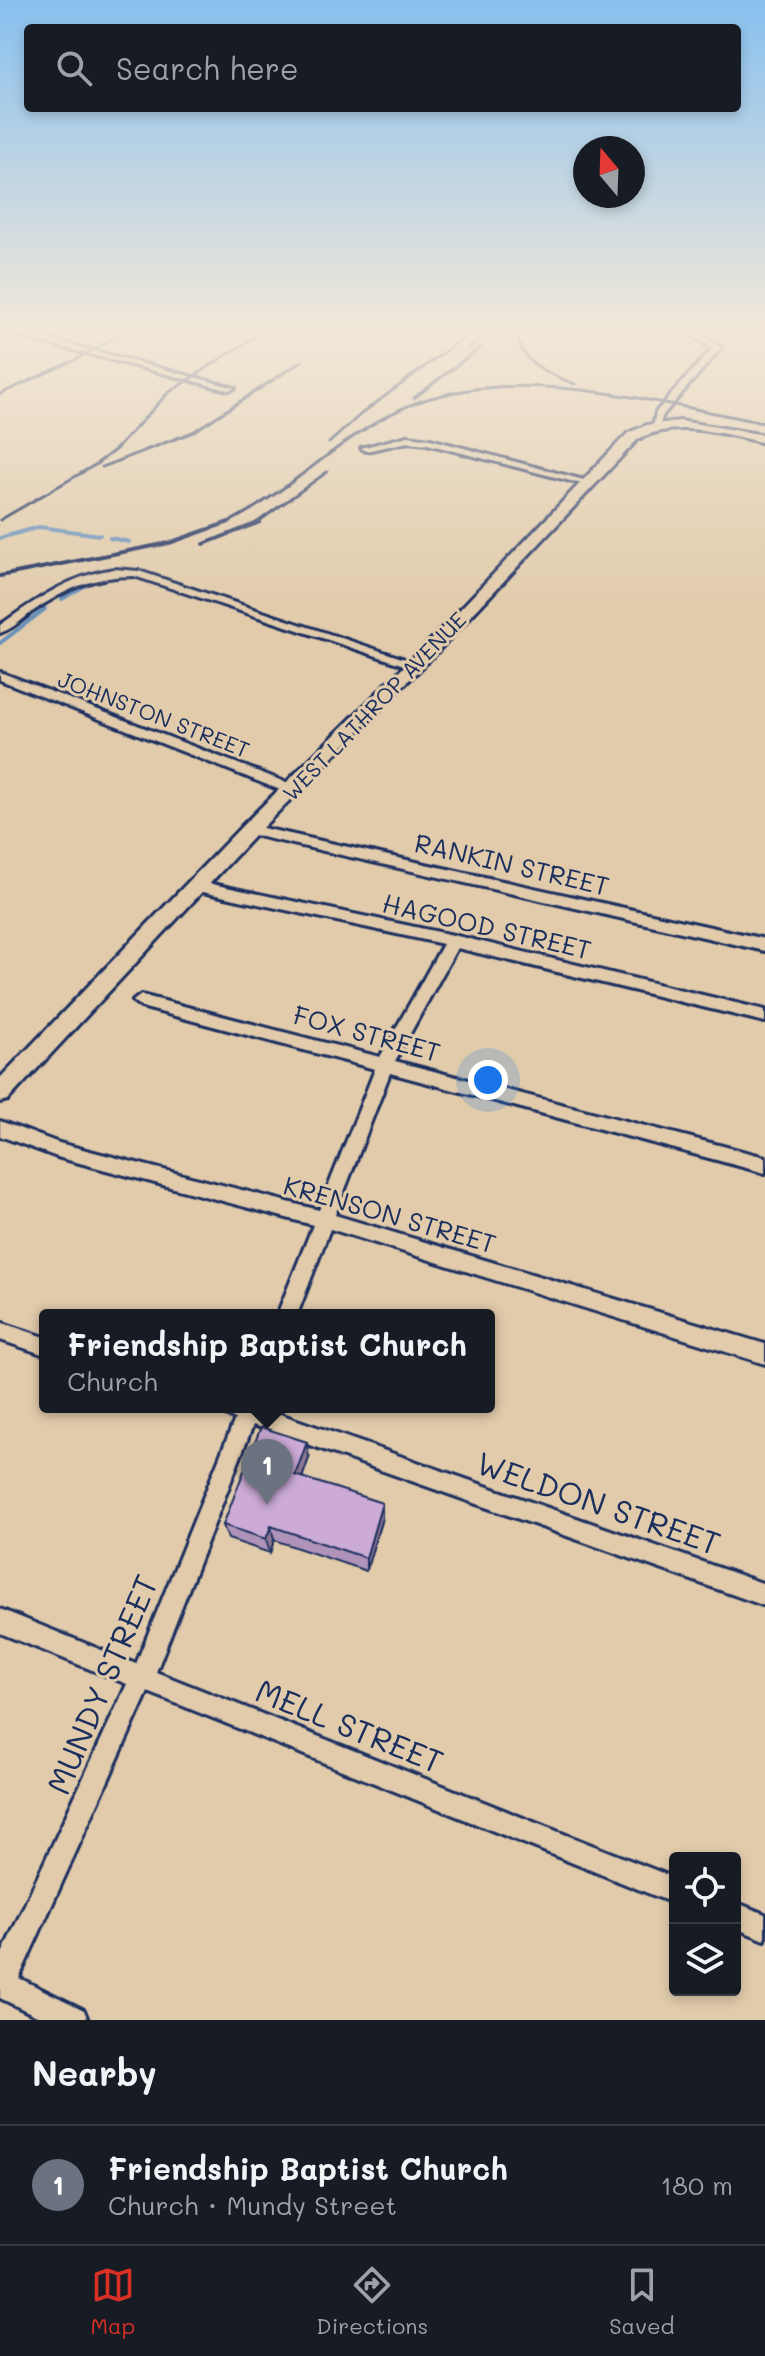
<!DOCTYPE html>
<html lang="en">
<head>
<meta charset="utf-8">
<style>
  body { margin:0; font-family:Mali,sans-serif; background:#242831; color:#f1f3f6 }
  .controls { position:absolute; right:24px; bottom:24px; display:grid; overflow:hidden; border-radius:8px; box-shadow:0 4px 12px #0003 }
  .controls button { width:72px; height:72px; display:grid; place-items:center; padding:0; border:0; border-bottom:2px solid #363941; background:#171b24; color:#f1f3f6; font:40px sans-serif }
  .compass { position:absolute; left:573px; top:136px; width:72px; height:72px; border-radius:50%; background:#171b24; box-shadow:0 4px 12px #0003; rotate:341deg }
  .you { position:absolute; left:488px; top:1080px; width:28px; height:28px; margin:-20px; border:6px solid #fff; border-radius:50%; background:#1a73e8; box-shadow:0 0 0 12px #1a73e833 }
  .badge { display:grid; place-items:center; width:52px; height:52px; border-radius:50%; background:#d93025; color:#fff; font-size:26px; font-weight:700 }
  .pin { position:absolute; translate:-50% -66px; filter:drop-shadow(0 2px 4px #0008) }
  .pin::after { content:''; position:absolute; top:42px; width:28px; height:24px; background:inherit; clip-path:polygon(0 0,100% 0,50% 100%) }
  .popup { position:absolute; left:39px; top:1309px; width:456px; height:104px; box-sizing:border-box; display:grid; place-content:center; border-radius:8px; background:#171b24; filter:drop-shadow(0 2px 6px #0005); font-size:26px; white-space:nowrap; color:#9ea1a6 }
  .popup b { font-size:30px; color:#f1f3f6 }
  .popup::after { content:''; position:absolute; left:50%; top:100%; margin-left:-16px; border:16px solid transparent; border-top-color:#171b24 }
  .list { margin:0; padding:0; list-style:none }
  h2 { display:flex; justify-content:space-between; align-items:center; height:104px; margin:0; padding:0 32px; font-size:34px }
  h2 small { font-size:26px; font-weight:400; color:#9ea1a6 }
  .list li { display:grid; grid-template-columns:52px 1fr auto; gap:24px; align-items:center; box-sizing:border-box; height:120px; padding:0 32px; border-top:2px solid #363941 }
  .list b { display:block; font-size:30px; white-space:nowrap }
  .list p { margin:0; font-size:26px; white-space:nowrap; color:#9ea1a6 }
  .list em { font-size:26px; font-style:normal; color:#9ea1a6 }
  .icon { flex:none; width:44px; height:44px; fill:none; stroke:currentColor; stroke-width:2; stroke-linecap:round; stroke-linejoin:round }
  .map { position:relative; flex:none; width:765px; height:2020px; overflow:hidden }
  .search { position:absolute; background:#171b24; box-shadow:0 4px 12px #0003; left:24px; right:24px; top:24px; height:88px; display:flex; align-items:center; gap:20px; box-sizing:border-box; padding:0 28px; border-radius:8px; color:#9ea1a6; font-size:30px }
  .sheet { height:224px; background:#171b24 }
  nav { display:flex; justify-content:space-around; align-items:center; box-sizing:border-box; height:112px; border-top:2px solid #363941; background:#171b24; font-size:22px; color:#9ea1a6 }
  nav a { display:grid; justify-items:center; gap:4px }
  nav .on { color:#d93025 }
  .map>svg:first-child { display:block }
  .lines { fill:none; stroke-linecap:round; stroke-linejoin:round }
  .stream { stroke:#6791bb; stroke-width:4 }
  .minor-casing { stroke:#1b2f5e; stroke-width:6 }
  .tertiary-casing { stroke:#1b2f5e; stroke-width:6 }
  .minor { fill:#e1cbab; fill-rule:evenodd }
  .tertiary { fill:#e1cbab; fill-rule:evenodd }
  .rail-far1 { stroke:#1b2f5e; stroke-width:3 }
  .rail { stroke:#1b2f5e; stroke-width:4 }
  .wall { fill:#af93b9; stroke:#1b2f5e; stroke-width:2 }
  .shaded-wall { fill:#8f7896; stroke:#1b2f5e; stroke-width:2 }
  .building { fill:#ccabd7; stroke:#1b2f5e; stroke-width:2 }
  .labels { text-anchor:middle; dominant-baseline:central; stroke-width:6; stroke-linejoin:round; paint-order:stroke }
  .far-street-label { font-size:22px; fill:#1b2f5e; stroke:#e1cbab }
  .street-label { font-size:26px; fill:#1b2f5e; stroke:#e1cbab }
  .near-street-label { font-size:32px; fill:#1b2f5e; stroke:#e1cbab }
</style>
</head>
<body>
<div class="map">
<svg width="765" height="2020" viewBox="0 0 765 2020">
  <rect width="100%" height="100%" fill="#e1cbab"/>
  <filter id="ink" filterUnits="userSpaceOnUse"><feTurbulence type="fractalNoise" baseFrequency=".0125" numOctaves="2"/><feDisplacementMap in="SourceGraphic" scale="16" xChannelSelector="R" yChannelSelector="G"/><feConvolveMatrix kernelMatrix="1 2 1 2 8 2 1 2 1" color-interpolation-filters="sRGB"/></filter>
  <g filter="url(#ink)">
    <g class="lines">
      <g class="stream">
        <polyline points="0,538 39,527 100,535"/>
        <polyline points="110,538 129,542"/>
        <polyline points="62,599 91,582"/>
        <polyline points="0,643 45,609"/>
      </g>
      <g class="minor-casing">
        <g id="minor">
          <polygon points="0,329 11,329 235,388 228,390 0,331"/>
          <polygon points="682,329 692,329 721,348 663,415 659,427 653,427 656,412 712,349"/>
          <polygon points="408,436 430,439 595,483 590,486 427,444 408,442 366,451 361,448"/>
          <path d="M114,569l25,2 281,93 -6,4 -4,-1 -276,-91c-40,0 -69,13 -102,36 -10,8 -20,17 -32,21v-8c37,-26 69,-49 114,-56z"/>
          <polygon points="0,672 298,787 300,790 298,793 288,793 0,680"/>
          <polygon points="249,825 765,939 765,951 244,833 242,830"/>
          <polygon points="198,881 453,935 765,1010 765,1022 457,948 395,1061 765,1157 765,1173 390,1073 335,1215 765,1344 765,1364 330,1229 297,1315 277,1315 313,1225 57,1157 0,1136 0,1121 59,1143 319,1210 375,1069 141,1007 133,1001 141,995 380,1057 443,944 193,890 191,886"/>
          <polygon points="0,1322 45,1337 45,1355 0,1340"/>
          <polygon points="220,1407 260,1407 765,1584 765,1606 253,1425 156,1672 675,1878 675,1904 148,1692 19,1978 84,2010 88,2020 45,2020 0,1998 0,1958 127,1684 0,1633 0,1609 136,1664 235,1419 223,1414"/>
          <polygon points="735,1902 765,1914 765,1940 735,1928"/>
        </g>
      </g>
      <g class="tertiary-casing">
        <path id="tertiary" d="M680,421l85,14v8c-42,-9 -87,-24 -127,-4l-201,213 -181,182 -248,266 -8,2v-24l242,-252 183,-180 203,-213 19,-8z"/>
      </g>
      <use href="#minor" class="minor"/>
      <use href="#tertiary" class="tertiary"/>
      <g class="rail-far1">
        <path d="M517,329c0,33 31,45 58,55"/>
        <polyline points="468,349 493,329"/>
        <polyline points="0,394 75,360 130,329"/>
        <polyline points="414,398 481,347"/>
        <polyline points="329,443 361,414 475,329"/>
        <polyline points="102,467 193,432 302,361"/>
        <polyline points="0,520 95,465 116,449 168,393 267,329"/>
        <path d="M225,524c59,-29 105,-77 162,-108 110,-60 263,-14 378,7"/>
        <polyline points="255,524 327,472"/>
      </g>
      <g class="rail">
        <polyline points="204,544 260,522"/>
        <polyline points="0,576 169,543 229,522"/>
      </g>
    </g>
    <polygon class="wall" points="309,1458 302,1477 382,1518 366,1571 274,1540 270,1553 228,1539 223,1525"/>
    <g class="shaded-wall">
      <polygon points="307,1442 309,1458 298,1490 295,1475"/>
      <polygon points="382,1503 382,1518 366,1571 366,1558"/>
      <polygon points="271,1526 274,1540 270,1553 266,1539"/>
    </g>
    <polygon class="building" points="261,1427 307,1442 295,1475 382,1503 366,1558 271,1526 266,1539 223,1525"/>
  </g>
  <linearGradient id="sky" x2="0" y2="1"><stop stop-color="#88c0ef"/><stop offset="0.54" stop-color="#f2e8d9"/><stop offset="1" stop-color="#f2e8d9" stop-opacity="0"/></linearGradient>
  <rect width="765" height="612" fill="url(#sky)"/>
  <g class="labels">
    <g class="far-street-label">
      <text transform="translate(374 706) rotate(-46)">WEST LATHROP AVENUE</text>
      <text transform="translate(154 714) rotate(21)">JOHNSTON STREET</text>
    </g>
    <g class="street-label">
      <text transform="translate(512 864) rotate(13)">RANKIN STREET</text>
      <text transform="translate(487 926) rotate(13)">HAGOOD STREET</text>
      <text transform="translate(367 1033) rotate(15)">FOX STREET</text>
      <text transform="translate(390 1214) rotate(16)">KRENSON STREET</text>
    </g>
    <g class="near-street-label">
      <text transform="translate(599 1502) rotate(19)">WELDON STREET</text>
      <text transform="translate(101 1684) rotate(-67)">MUNDY STREET</text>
      <text transform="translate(350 1725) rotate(22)">MELL STREET</text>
    </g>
  </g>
</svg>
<div class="controls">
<button><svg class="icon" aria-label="locate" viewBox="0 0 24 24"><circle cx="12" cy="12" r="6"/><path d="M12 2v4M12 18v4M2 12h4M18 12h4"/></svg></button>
<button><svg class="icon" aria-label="layers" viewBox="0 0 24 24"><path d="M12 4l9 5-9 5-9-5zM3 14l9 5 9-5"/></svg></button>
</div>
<svg class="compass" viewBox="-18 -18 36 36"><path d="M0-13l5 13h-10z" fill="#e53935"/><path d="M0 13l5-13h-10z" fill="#9ea1a6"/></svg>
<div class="you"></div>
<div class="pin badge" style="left:267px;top:1505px;background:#6b7280">1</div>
<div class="popup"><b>Friendship Baptist Church</b>Church</div>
<div class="search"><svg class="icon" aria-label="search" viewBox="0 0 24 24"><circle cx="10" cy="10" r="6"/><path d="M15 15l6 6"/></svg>Search here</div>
</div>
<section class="sheet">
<h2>Nearby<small></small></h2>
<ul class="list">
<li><span class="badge" style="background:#6b7280">1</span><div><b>Friendship Baptist Church</b><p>Church · Mundy Street</p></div><em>180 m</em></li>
</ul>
</section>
<nav>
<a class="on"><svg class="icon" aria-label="map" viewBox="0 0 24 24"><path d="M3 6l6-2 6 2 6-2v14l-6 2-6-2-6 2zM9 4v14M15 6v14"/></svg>Map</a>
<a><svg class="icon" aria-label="directions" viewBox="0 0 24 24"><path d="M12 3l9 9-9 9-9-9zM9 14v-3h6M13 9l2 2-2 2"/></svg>Directions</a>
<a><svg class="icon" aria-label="saved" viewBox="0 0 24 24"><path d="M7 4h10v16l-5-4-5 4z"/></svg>Saved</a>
</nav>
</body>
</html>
